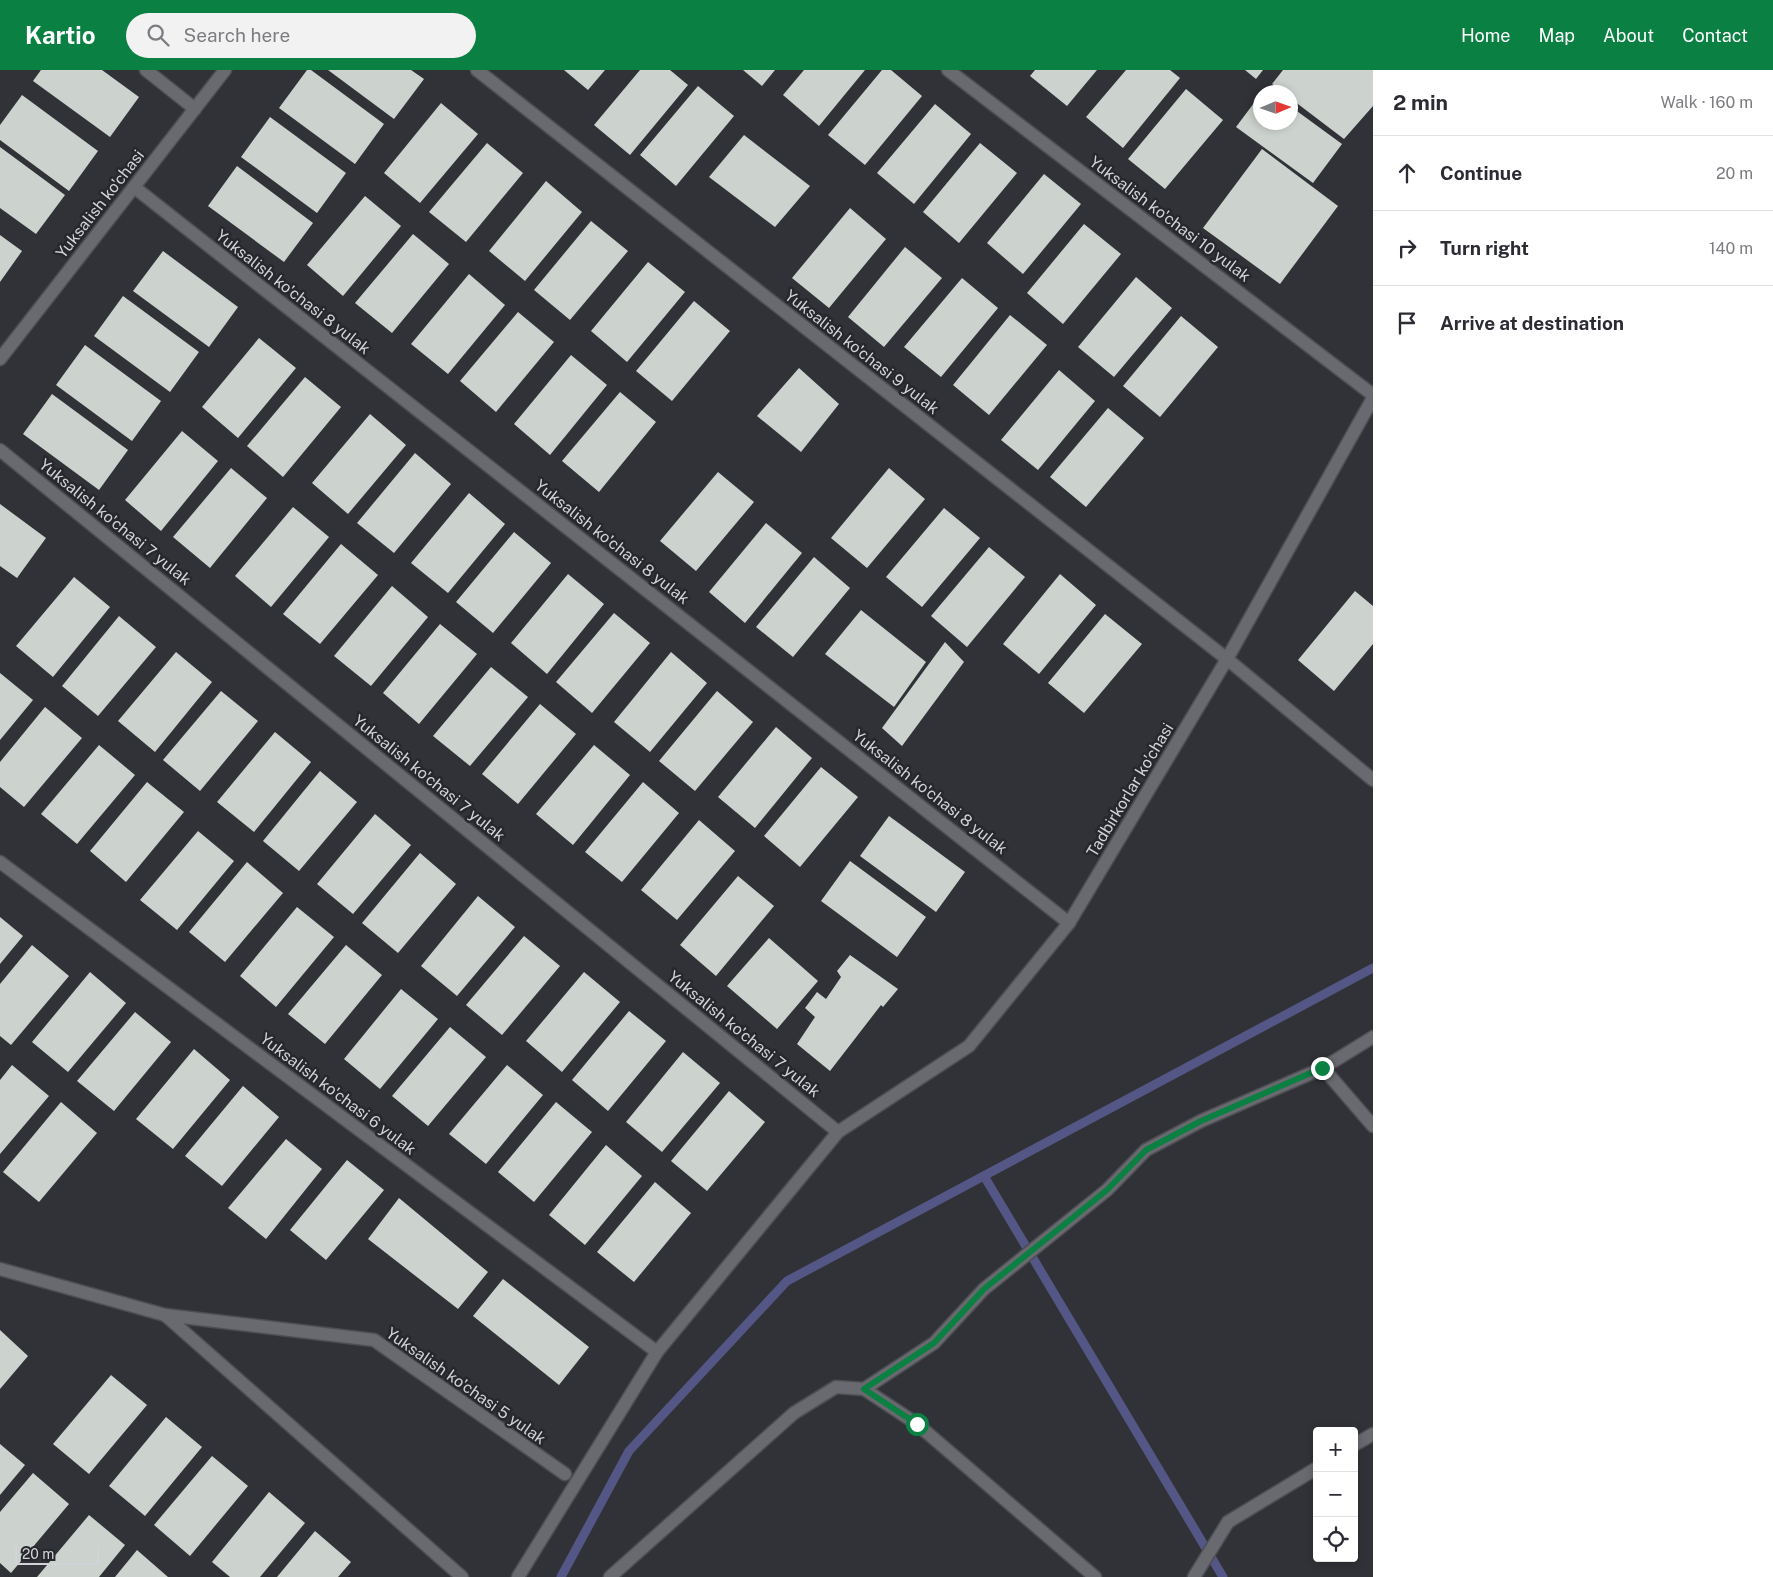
<!DOCTYPE html>
<html lang="en">
<head>
<meta charset="utf-8">
<style>
  body { margin:0; font-family:"Public Sans",sans-serif; background:#f2f2f3; color:#2b2b33 }
  .controls { position:absolute; right:15px; bottom:15px; display:grid; overflow:hidden; border-radius:5px; box-shadow:0 2px 8px #0003 }
  .controls button { width:45px; height:45px; display:grid; place-items:center; padding:0; border:0; border-bottom:1px solid #e1e1e2; background:#fff; color:#2b2b33; font:25px sans-serif }
  .compass { position:absolute; left:1253px; top:15px; width:45px; height:45px; border-radius:50%; background:#fff; box-shadow:0 2px 8px #0003; rotate:88deg }
  .scale { position:absolute; left:15px; bottom:12px; width:84px; box-sizing:border-box; padding-left:5px; border:2px solid #d2d3d6; border-top:0; font-size:14px; line-height:18px; white-space:nowrap; color:#d2d3d6; -webkit-text-stroke:4px #27282d; paint-order:stroke }
  .stop { position:absolute; width:15px; height:15px; margin:-11px; border:4px solid #0b8043; border-radius:50%; background:#fff }
  .stop.end { background:#0b8043; border-color:#fff; box-shadow:0 1px 5px #0008 }
  .list { margin:0; padding:0; list-style:none }
  h2 { display:flex; justify-content:space-between; align-items:center; height:65px; margin:0; padding:0 20px; font-size:21px }
  h2 small { font-size:16px; font-weight:400; color:#7c7c81 }
  .list li { display:grid; grid-template-columns:32px 1fr auto; gap:15px; align-items:center; box-sizing:border-box; height:75px; padding:0 20px; border-top:1px solid #e1e1e2 }
  .list b { display:block; font-size:19px; white-space:nowrap }
  .list em { font-size:16px; font-style:normal; color:#7c7c81 }
  .icon { flex:none; width:28px; height:28px; fill:none; stroke:currentColor; stroke-width:2; stroke-linecap:round; stroke-linejoin:round }
  .map { position:relative; flex:none; width:1373px; height:1507px; overflow:hidden }
  header { display:flex; align-items:center; gap:30px; box-sizing:border-box; height:70px; padding:0 25px; background:#0b8043; color:#fff }
  header strong { font-size:24px }
  nav { display:flex; gap:28px; margin-inline-start:auto; font-size:18px }
  .search { width:350px; height:45px; background:#f2f2f3; display:flex; align-items:center; gap:12px; box-sizing:border-box; padding:0 18px; border-radius:28px; color:#7c7c81; font-size:19px }
  main { display:flex }
  aside { flex:1; background:#fff }
  .map>svg:first-child { display:block }
  .lines { fill:none; stroke-linecap:round; stroke-linejoin:round }
  .stream { stroke:#545686; stroke-width:9 }
  .building { fill:#ccd2cd }
  .minor-casing { stroke:#4d4e52; stroke-width:15 }
  .minor { stroke:#696970; stroke-width:12 }
  .route { stroke:#0b8043; stroke-width:6 }
  .labels { text-anchor:middle; dominant-baseline:central; stroke-width:5; stroke-linejoin:round; paint-order:stroke }
  .street-label { font-size:16px; fill:#d2d3d6; stroke:#27282d }
</style>
</head>
<body>
<header>
<strong>Kartio</strong>
<div class="search"><svg class="icon" aria-label="search" viewBox="0 0 24 24"><circle cx="10" cy="10" r="6"/><path d="M15 15l6 6"/></svg>Search here</div>
<nav><a>Home</a><a>Map</a><a>About</a><a>Contact</a></nav>
</header>
<main>
<div class="map">
<svg width="1373" height="1507" viewBox="0 0 1373 1507">
  <rect width="100%" height="100%" fill="#313237"/>
  <g class="lines">
    <g class="stream">
      <polyline points="984,1106 1223,1507"/>
      <polyline points="561,1507 629,1381 787,1211 1373,898"/>
    </g>
  </g>
  <g class="building">
    <polygon points="41,0 102,0 139,27 110,67 33,11"/>
    <polygon points="307,0 311,0 384,54 355,94 279,38"/>
    <polygon points="328,0 411,0 424,9 394,49"/>
    <polygon points="564,0 605,0 588,20"/>
    <polygon points="640,0 670,0 688,15 630,85 594,55"/>
    <polygon points="743,0 775,0 762,16"/>
    <polygon points="804,0 865,0 819,56 783,25"/>
    <polygon points="882,0 891,0 922,26 865,95 828,65"/>
    <polygon points="1035,0 1097,0 1067,36 1030,6"/>
    <polygon points="1126,0 1170,0 1180,8 1123,78 1086,47"/>
    <polygon points="1245,0 1263,0 1256,9"/>
    <polygon points="1283,0 1373,0 1373,36 1344,69 1290,28 1290,22 1283,22 1272,14"/>
    <polygon points="698,16 734,46 676,116 640,85"/>
    <polygon points="1186,19 1223,50 1165,119 1128,89"/>
    <polygon points="22,25 98,81 69,121 0,70 0,55"/>
    <polygon points="1260,25 1260,52 1290,52 1290,36 1342,74 1313,113 1236,57"/>
    <polygon points="441,33 478,64 420,133 384,103"/>
    <polygon points="935,34 971,64 914,134 877,103"/>
    <polygon points="270,47 346,103 317,143 241,87"/>
    <polygon points="744,65 810,116 775,157 709,107"/>
    <polygon points="487,73 523,103 466,172 429,142"/>
    <polygon points="980,73 1017,103 959,173 923,142"/>
    <polygon points="0,77 65,125 36,164 0,138"/>
    <polygon points="1262,79 1338,136 1280,214 1203,158"/>
    <polygon points="237,96 313,153 284,192 208,136"/>
    <polygon points="1044,104 1081,134 1023,204 987,173"/>
    <polygon points="546,111 582,142 525,211 489,181"/>
    <polygon points="365,126 401,156 343,226 307,195"/>
    <polygon points="850,138 886,169 829,238 792,208"/>
    <polygon points="591,151 628,181 570,250 534,220"/>
    <polygon points="1084,154 1121,184 1063,254 1027,223"/>
    <polygon points="413,164 449,194 392,263 355,233"/>
    <polygon points="0,165 22,181 0,212"/>
    <polygon points="905,177 942,208 884,277 848,247"/>
    <polygon points="163,181 238,237 209,277 133,221"/>
    <polygon points="648,192 685,222 627,292 591,261"/>
    <polygon points="469,204 505,235 448,304 411,274"/>
    <polygon points="1136,207 1172,238 1114,307 1078,277"/>
    <polygon points="962,208 998,238 941,307 904,277"/>
    <polygon points="123,226 199,282 170,322 94,266"/>
    <polygon points="694,231 730,261 672,331 636,301"/>
    <polygon points="518,242 554,272 496,342 460,311"/>
    <polygon points="1010,245 1047,275 989,345 953,315"/>
    <polygon points="1181,246 1218,277 1160,347 1123,316"/>
    <polygon points="259,268 296,298 238,368 202,337"/>
    <polygon points="85,275 161,331 132,371 56,315"/>
    <polygon points="571,285 607,315 550,385 514,354"/>
    <polygon points="799,298 839,334 801,382 757,346"/>
    <polygon points="1059,300 1095,331 1038,400 1001,370"/>
    <polygon points="305,307 341,337 283,407 247,376"/>
    <polygon points="620,322 656,352 599,422 562,391"/>
    <polygon points="52,324 128,380 99,420 23,364"/>
    <polygon points="1108,338 1144,368 1086,437 1050,407"/>
    <polygon points="370,344 406,375 348,444 312,413"/>
    <polygon points="182,361 218,391 161,461 125,430"/>
    <polygon points="415,383 451,414 394,483 357,453"/>
    <polygon points="231,398 267,428 210,498 173,467"/>
    <polygon points="889,398 925,429 867,498 831,468"/>
    <polygon points="718,402 754,432 696,501 660,471"/>
    <polygon points="469,423 505,454 448,523 411,493"/>
    <polygon points="0,434 46,468 17,508 0,496"/>
    <polygon points="293,437 329,467 271,537 235,506"/>
    <polygon points="944,438 980,468 922,537 886,507"/>
    <polygon points="766,453 802,483 745,553 709,522"/>
    <polygon points="514,462 551,493 493,563 456,532"/>
    <polygon points="341,474 378,505 320,574 283,544"/>
    <polygon points="989,477 1025,507 967,577 931,546"/>
    <polygon points="814,487 850,518 793,587 756,557"/>
    <polygon points="568,504 604,534 547,604 511,573"/>
    <polygon points="1060,504 1096,535 1039,604 1003,574"/>
    <polygon points="74,507 110,537 53,607 16,576"/>
    <polygon points="392,516 428,547 371,616 334,586"/>
    <polygon points="1355,521 1373,536 1373,574 1334,621 1298,590"/>
    <polygon points="861,540 926,592 894,637 825,584"/>
    <polygon points="614,543 650,573 592,643 556,612"/>
    <polygon points="1105,544 1142,574 1084,643 1048,613"/>
    <polygon points="119,546 156,577 98,646 62,616"/>
    <polygon points="440,554 477,584 419,654 383,623"/>
    <polygon points="945,572 964,592 902,676 882,658"/>
    <polygon points="176,582 212,612 155,682 118,651"/>
    <polygon points="671,582 707,613 650,682 614,652"/>
    <polygon points="491,597 528,627 470,696 433,666"/>
    <polygon points="0,603 33,630 0,670"/>
    <polygon points="221,621 258,651 200,721 163,690"/>
    <polygon points="717,621 753,652 695,721 659,691"/>
    <polygon points="540,634 576,664 518,734 482,704"/>
    <polygon points="45,637 82,668 24,737 0,717 0,692"/>
    <polygon points="776,657 812,688 755,758 718,727"/>
    <polygon points="275,662 311,692 254,762 217,732"/>
    <polygon points="99,675 135,705 77,774 41,744"/>
    <polygon points="594,675 630,705 573,775 536,744"/>
    <polygon points="821,697 858,727 800,797 764,766"/>
    <polygon points="320,701 357,732 299,801 263,771"/>
    <polygon points="147,712 184,742 126,812 90,781"/>
    <polygon points="643,712 679,743 622,812 585,782"/>
    <polygon points="375,744 411,775 353,844 317,814"/>
    <polygon points="889,746 965,802 936,842 860,786"/>
    <polygon points="699,750 735,781 677,850 641,820"/>
    <polygon points="198,761 234,791 177,860 140,830"/>
    <polygon points="420,783 456,814 398,883 362,853"/>
    <polygon points="850,791 926,847 897,887 821,831"/>
    <polygon points="247,792 283,823 225,892 189,862"/>
    <polygon points="738,806 774,836 716,906 680,875"/>
    <polygon points="478,826 515,857 457,926 421,896"/>
    <polygon points="297,837 334,867 276,937 240,906"/>
    <polygon points="0,847 23,866 0,894"/>
    <polygon points="524,866 560,896 502,965 466,935"/>
    <polygon points="769,868 818,911 777,959 727,916"/>
    <polygon points="32,875 69,906 11,975 0,966 0,914"/>
    <polygon points="346,875 382,905 325,974 288,944"/>
    <polygon points="850,885 898,919 883,937 881,935 830,1001 797,974 815,947 805,938 817,922 826,929 841,907 837,901"/>
    <polygon points="90,902 126,933 68,1002 32,972"/>
    <polygon points="584,902 620,932 562,1002 526,971"/>
    <polygon points="401,919 438,949 380,1019 344,989"/>
    <polygon points="629,941 666,971 608,1041 572,1010"/>
    <polygon points="135,942 171,972 114,1041 77,1011"/>
    <polygon points="450,957 486,987 428,1056 392,1026"/>
    <polygon points="194,979 230,1010 173,1079 136,1049"/>
    <polygon points="683,982 720,1013 662,1082 626,1052"/>
    <polygon points="12,995 49,1026 0,1084 0,1010"/>
    <polygon points="507,995 543,1025 486,1094 449,1064"/>
    <polygon points="243,1016 279,1047 222,1116 185,1086"/>
    <polygon points="729,1021 765,1052 707,1121 671,1091"/>
    <polygon points="61,1032 97,1063 39,1132 3,1102"/>
    <polygon points="556,1032 592,1062 534,1132 498,1102"/>
    <polygon points="286,1069 322,1099 266,1169 228,1138"/>
    <polygon points="606,1075 642,1106 585,1175 549,1145"/>
    <polygon points="347,1090 384,1120 326,1190 290,1160"/>
    <polygon points="655,1112 691,1143 634,1212 597,1182"/>
    <polygon points="399,1128 488,1202 458,1239 368,1169"/>
    <polygon points="503,1209 589,1277 559,1315 473,1246"/>
    <polygon points="0,1260 28,1286 0,1319"/>
    <polygon points="111,1305 147,1335 89,1404 53,1374"/>
    <polygon points="166,1347 202,1377 145,1446 109,1416"/>
    <polygon points="0,1374 25,1395 0,1425"/>
    <polygon points="212,1386 248,1416 190,1486 154,1455"/>
    <polygon points="33,1403 69,1434 11,1503 0,1493 0,1442"/>
    <polygon points="269,1422 305,1453 260,1507 230,1507 212,1492"/>
    <polygon points="89,1445 125,1475 99,1507 37,1507"/>
    <polygon points="315,1461 351,1492 338,1507 277,1507"/>
    <polygon points="137,1480 168,1507 115,1507"/>
  </g>
  <g class="lines">
    <g class="minor-casing">
      <g id="minor">
        <polyline points="146,0 195,39"/>
        <polyline points="477,0 1227,589 1373,710"/>
        <polyline points="948,0 1373,325"/>
        <polyline points="134,117 1069,853"/>
        <polyline points="0,289 225,0"/>
        <polyline points="0,380 838,1062"/>
        <polyline points="0,792 657,1282"/>
        <polyline points="1323,998 1373,1056"/>
        <polyline points="0,1199 165,1245 374,1270 565,1404"/>
        <polyline points="165,1245 462,1507"/>
        <polyline points="864,1319 934,1273 984,1219 1107,1120 1146,1080 1201,1051 1323,998 1373,967"/>
        <polyline points="1354,1375 1373,1364"/>
        <polyline points="518,1507 657,1282 838,1062 969,976 1069,853 1227,589 1373,328"/>
        <polyline points="610,1507 794,1343 836,1317 864,1319 917,1354 1095,1507"/>
        <polyline points="1194,1507 1228,1452 1317,1398"/>
      </g>
    </g>
    <use href="#minor" class="minor"/>
  </g>
  <g class="lines">
    <polyline class="route" points="917,1354 864,1319 934,1273 984,1219 1107,1120 1146,1080 1201,1051 1322,998"/>
  </g>
  <g class="labels">
    <g class="street-label">
      <text transform="translate(100 134) rotate(-52)">Yuksalish ko'chasi</text>
      <text transform="translate(1170 149) rotate(37)">Yuksalish ko'chasi 10 yulak</text>
      <text transform="translate(293 222) rotate(38)">Yuksalish ko'chasi 8 yulak</text>
      <text transform="translate(862 282) rotate(38)">Yuksalish ko'chasi 9 yulak</text>
      <text transform="translate(115 452) rotate(39)">Yuksalish ko'chasi 7 yulak</text>
      <text transform="translate(612 472) rotate(38)">Yuksalish ko'chasi 8 yulak</text>
      <text transform="translate(429 708) rotate(39)">Yuksalish ko'chasi 7 yulak</text>
      <text transform="translate(1130 720) rotate(-59)">Tadbirkorlar ko'chasi</text>
      <text transform="translate(930 722) rotate(38)">Yuksalish ko'chasi 8 yulak</text>
      <text transform="translate(744 964) rotate(39)">Yuksalish ko'chasi 7 yulak</text>
      <text transform="translate(338 1024) rotate(37)">Yuksalish ko'chasi 6 yulak</text>
      <text transform="translate(466 1316) rotate(35)">Yuksalish ko'chasi 5 yulak</text>
    </g>
  </g>
</svg>
<div class="controls">
<button>+</button>
<button>−</button>
<button><svg class="icon" aria-label="locate" viewBox="0 0 24 24"><circle cx="12" cy="12" r="6"/><path d="M12 2v4M12 18v4M2 12h4M18 12h4"/></svg></button>
</div>
<svg class="compass" viewBox="-18 -18 36 36"><path d="M0-13l5 13h-10z" fill="#e53935"/><path d="M0 13l5-13h-10z" fill="#7c7c81"/></svg>
<div class="scale">20 m</div>
<div class="stop" style="left:917px;top:1354px"></div>
<div class="stop end" style="left:1322px;top:998px"></div>
</div>
<aside>
<h2>2 min<small>Walk · 160 m</small></h2>
<ul class="list">
<li><svg class="icon" aria-label="ahead" viewBox="0 0 24 24"><path d="M12 20V5M6 11l6-6 6 6"/></svg><div><b>Continue</b></div><em>20 m</em></li>
<li><svg class="icon" aria-label="right" viewBox="0 0 24 24"><path d="M7 20v-9h11M14 6l5 5-5 5"/></svg><div><b>Turn right</b></div><em>140 m</em></li>
<li><svg class="icon" aria-label="arrive" viewBox="0 0 24 24"><path d="M6 21V4h12l-3 4 3 4H6"/></svg><div><b>Arrive at destination</b></div></li>
</ul>
</aside>
</main>
</body>
</html>
